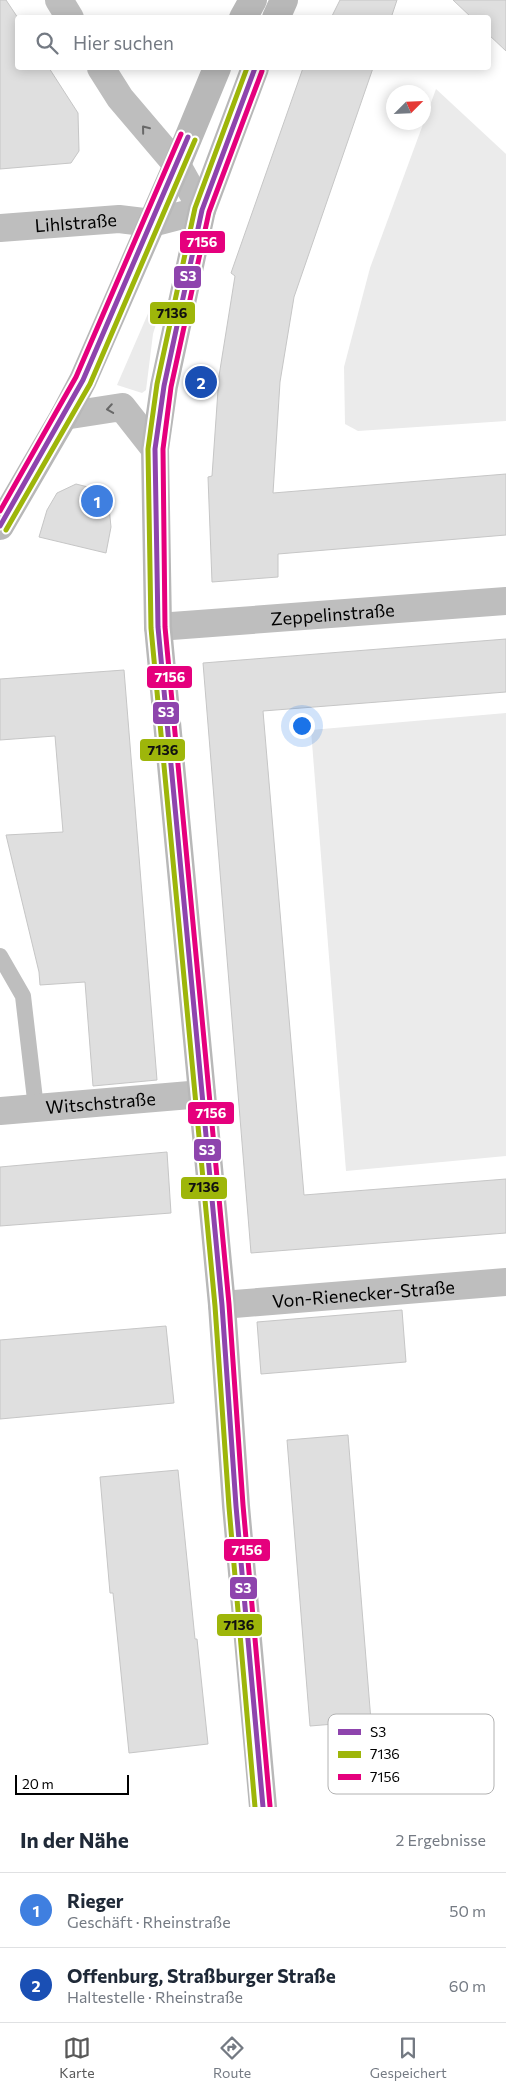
<!DOCTYPE html>
<html lang="de">
<head>
<meta charset="utf-8">
<style>
  body { margin:0; font-family:Commissioner,sans-serif; background:#f2f2f3; color:#1f2937 }
  .compass { position:absolute; left:386px; top:85px; width:45px; height:45px; border-radius:50%; background:#fff; box-shadow:0 2px 12px #0003; rotate:66deg }
  .scale { position:absolute; left:15px; bottom:12px; width:114px; box-sizing:border-box; padding-left:5px; border:2px solid #000; border-top:0; font-size:14px; line-height:18px; white-space:nowrap; color:#000; -webkit-text-stroke:4px #fff; paint-order:stroke }
  .you { position:absolute; left:301px; top:725px; width:18px; height:18px; margin:-12px; border:4px solid #fff; border-radius:50%; background:#1a73e8; box-shadow:0 0 0 8px #1a73e833 }
  .badge { display:grid; place-items:center; width:32px; height:32px; border-radius:50%; background:#595959; color:#fff; font-size:16px; font-weight:700 }
  .pin { position:absolute; translate:-50% -50%; border:2px solid #fff; box-shadow:0 1px 5px #0006 }
  .list { margin:0; padding:0; list-style:none }
  h2 { display:flex; justify-content:space-between; align-items:center; height:65px; margin:0; padding:0 20px; font-size:21px }
  h2 small { font-size:16px; font-weight:400; color:#747a83 }
  .list li { display:grid; grid-template-columns:32px 1fr auto; gap:15px; align-items:center; box-sizing:border-box; height:75px; padding:0 20px; border-top:1px solid #e0e1e3 }
  .list b { display:block; font-size:19px; white-space:nowrap }
  .list p { margin:0; font-size:16px; white-space:nowrap; color:#747a83 }
  .list em { font-size:16px; font-style:normal; color:#747a83 }
  .icon { flex:none; width:28px; height:28px; fill:none; stroke:currentColor; stroke-width:2; stroke-linecap:round; stroke-linejoin:round }
  .map { position:relative; flex:none; width:506px; height:1807px; overflow:hidden }
  .search { position:absolute; background:#fff; box-shadow:0 2px 12px #0003; left:15px; right:15px; top:15px; height:55px; display:flex; align-items:center; gap:12px; box-sizing:border-box; padding:0 18px; border-radius:5px; color:#747a83; font-size:19px }
  .sheet { height:215px; background:#fff }
  nav { display:flex; justify-content:space-around; align-items:center; box-sizing:border-box; height:70px; border-top:1px solid #e0e1e3; background:#fff; font-size:14px; color:#747a83 }
  nav a { display:grid; justify-items:center; gap:2px }
  nav .on { color:#595959 }
  .map>svg:first-child { display:block }
  .green { fill:#ebebeb }
  .building { fill:#dfdfdf; stroke:#c6c6c6 }
  .lines { fill:none; stroke-linecap:round; stroke-linejoin:round }
  .service { stroke:#bebebe; stroke-width:16 }
  .minor { stroke:#bebebe; stroke-width:28 }
  .secondary { stroke:#b8b8b8; stroke-width:28 }
  .bus-1-casing { stroke:#fff; stroke-width:9 }
  .bus-2-casing { stroke:#fff; stroke-width:9 }
  .bus-3-casing { stroke:#fff; stroke-width:9 }
  .bus-1 { stroke:#8e44ad; stroke-width:5 }
  .bus-2 { stroke:#9eb60a; stroke-width:5 }
  .bus-3 { stroke:#e5007d; stroke-width:5 }
  .oneway { stroke:#686868 }
  .labels { text-anchor:middle; dominant-baseline:central; stroke-width:4; stroke-linejoin:round; paint-order:stroke }
  .street-label { font-size:18px; fill:#000; stroke:#fff }
  .key { fill:#fff; stroke:#b2b2b2; stroke-width:1 }
  .key-label { font-size:14px; fill:#000 }
  .line-badge { stroke:#fff; stroke-width:2 }
  .badge-label { font-size:14px; text-anchor:middle; font-weight:bold; fill:#fff }
  .pale-badge-label { font-size:14px; text-anchor:middle; font-weight:bold; fill:#111 }
</style>
</head>
<body>
<div class="map">
<svg width="506" height="1807" viewBox="0 0 506 1807">
  <rect width="100%" height="100%" fill="#fff"/>
  <g class="green">
    <polygon points="436,89 506,154 506,421 358,431 345,424 344,367 370,268"/>
    <polygon points="150,309 160,311 153,334 146,390 142,393 117,385"/>
    <polygon points="506,713 506,1156 346,1171 311,730"/>
  </g>
  <g class="building">
    <polygon points="0,0 6,0 18,18 18,68 49,68 78,113 79,151 71,163 0,169"/>
    <polygon points="340,0 397,0 391,18 331,18"/>
    <polygon points="453,0 506,0 506,51 488,34 488,18 472,18"/>
    <polygon points="303,68 373,68 294,297 280,382 273,493 506,474 506,535 278,554 278,577 212,582 208,477 212,476 219,376 235,276 231,273"/>
    <polygon points="76,484 96,489 109,507 111,527 106,553 39,537 47,510 57,493"/>
    <polygon points="506,639 506,692 263,711 304,1195 506,1179 506,1233 251,1253 203,663"/>
    <polygon points="124,670 157,1080 93,1086 85,982 40,985 39,972 6,835 63,832 55,736 0,740 0,679"/>
    <polygon points="167,1152 171,1213 0,1226 0,1167"/>
    <polygon points="402,1310 406,1362 261,1374 257,1322"/>
    <polygon points="166,1326 174,1403 0,1419 0,1340"/>
    <polygon points="348,1435 371,1721 310,1726 287,1440"/>
    <polygon points="178,1470 195,1639 197,1639 208,1744 129,1753 113,1593 110,1593 100,1477"/>
  </g>
  <g class="lines">
    <polyline class="service" points="0,956 23,996 36,1108"/>
    <g class="minor">
      <polyline points="59,0 70,18"/>
      <path id="s1" d="M0,228l119,-9 33,4 50,-13 -25,-45 -57,-67 -19,-30"/>
      <polyline points="64,416 122,407 155,449"/>
      <path id="s2" d="M158,627l348,-26"/>
      <path id="s3" d="M0,1111l202,-17"/>
      <path id="s4" d="M222,1305l284,-23"/>
    </g>
    <g class="secondary">
      <polyline points="243,18 253,0"/>
      <polyline points="276,18 284,0"/>
      <polyline points="255,68 202,210 164,386 155,449 158,627 222,1305 236,1506 263,1807"/>
      <polyline points="0,526 64,416 83,380 177,165 217,68"/>
    </g>
    <g class="bus-1-casing">
      <g id="bus-1">
        <polyline points="255,68 202,210 164,386 155,449 158,627 222,1305 236,1506 263,1807"/>
        <polyline points="0,526 83,380 188,137"/>
      </g>
    </g>
    <g class="bus-2-casing">
      <g id="bus-2">
        <polyline points="247,68 195,208 157,384 148,449 151,628 215,1306 229,1507 255,1807"/>
        <polyline points="6,530 90,384 195,140"/>
      </g>
    </g>
    <g class="bus-3-casing">
      <g id="bus-3">
        <polyline points="262,71 209,212 171,387 163,449 165,627 229,1304 243,1505 270,1806"/>
        <polyline points="0,511 76,377 181,134"/>
      </g>
    </g>
    <use href="#bus-1" class="bus-1"/>
    <use href="#bus-2" class="bus-2"/>
    <use href="#bus-3" class="bus-3"/>
  </g>
  <defs><path id="oneway-chevron" d="M-2-3.5L2.5 0L-2 3.5" fill="none" stroke-width="1.6" stroke-linecap="round" stroke-linejoin="round" transform="scale(1.25)"/></defs>
  <g class="oneway">
    <use href="#oneway-chevron" transform="translate(145 129) rotate(-129)"/>
    <use href="#oneway-chevron" transform="translate(110 409) rotate(171)"/>
  </g>
  <g class="labels">
    <g class="street-label">
      <text stroke="none"><textPath href="#s1" startOffset="76">Lihlstraße</textPath></text>
      <text stroke="none"><textPath href="#s2" startOffset="175">Zeppelinstraße</textPath></text>
      <text stroke="none"><textPath href="#s3" startOffset="101">Witschstraße</textPath></text>
      <text stroke="none"><textPath href="#s4" startOffset="142">Von-Rienecker-Straße</textPath></text>
    </g>
  </g>
  <rect x="328" y="1714" width="166" height="80" rx="8" class="key"/>
  <rect x="338" y="1729" width="23" height="6" fill="#8e44ad"/>
  <rect x="338" y="1751" width="23" height="7" fill="#9eb60a"/>
  <rect x="338" y="1774" width="23" height="6" fill="#e5007d"/>
  <g class="key-label">
    <text x="370" y="1737">S3</text>
    <text x="370" y="1759">7136</text>
    <text x="370" y="1782">7156</text>
  </g>
  <g class="line-badge">
    <rect x="179" y="230" width="47" height="24" rx="5" fill="#e5007d"/>
    <rect x="173" y="265" width="29" height="24" rx="5" fill="#8e44ad"/>
    <rect x="149" y="301" width="47" height="24" rx="5" fill="#9eb60a"/>
    <rect x="146" y="665" width="47" height="24" rx="5" fill="#e5007d"/>
    <rect x="152" y="701" width="28" height="24" rx="5" fill="#8e44ad"/>
    <rect x="139" y="738" width="47" height="24" rx="5" fill="#9eb60a"/>
    <rect x="187" y="1101" width="48" height="24" rx="5" fill="#e5007d"/>
    <rect x="193" y="1138" width="29" height="24" rx="5" fill="#8e44ad"/>
    <rect x="180" y="1176" width="48" height="24" rx="5" fill="#9eb60a"/>
    <rect x="223" y="1538" width="48" height="24" rx="5" fill="#e5007d"/>
    <rect x="229" y="1576" width="29" height="24" rx="5" fill="#8e44ad"/>
    <rect x="216" y="1613" width="47" height="24" rx="5" fill="#9eb60a"/>
  </g>
  <g class="badge-label">
    <text x="202" y="247">7156</text>
    <text x="188" y="281">S3</text>
    <text x="170" y="682">7156</text>
    <text x="166" y="717">S3</text>
    <text x="211" y="1118">7156</text>
    <text x="207" y="1155">S3</text>
    <text x="247" y="1555">7156</text>
    <text x="243" y="1593">S3</text>
  </g>
  <g class="pale-badge-label">
    <text x="172" y="318">7136</text>
    <text x="163" y="755">7136</text>
    <text x="204" y="1192">7136</text>
    <text x="239" y="1630">7136</text>
  </g>
</svg>
<svg class="compass" viewBox="-18 -18 36 36"><path d="M0-13l5 13h-10z" fill="#e53935"/><path d="M0 13l5-13h-10z" fill="#747a83"/></svg>
<div class="scale">20 m</div>
<div class="you"></div>
<div class="pin badge" style="left:97px;top:501px;background:#3f7fe0">1</div>
<div class="pin badge" style="left:201px;top:382px;background:#1a4fb4">2</div>
<div class="search"><svg class="icon" aria-label="search" viewBox="0 0 24 24"><circle cx="10" cy="10" r="6"/><path d="M15 15l6 6"/></svg>Hier suchen</div>
</div>
<section class="sheet">
<h2>In der Nähe<small>2 Ergebnisse</small></h2>
<ul class="list">
<li><span class="badge" style="background:#3f7fe0">1</span><div><b>Rieger</b><p>Geschäft · Rheinstraße</p></div><em>50 m</em></li>
<li><span class="badge" style="background:#1a4fb4">2</span><div><b>Offenburg, Straßburger Straße</b><p>Haltestelle · Rheinstraße</p></div><em>60 m</em></li>
</ul>
</section>
<nav>
<a class="on"><svg class="icon" aria-label="map" viewBox="0 0 24 24"><path d="M3 6l6-2 6 2 6-2v14l-6 2-6-2-6 2zM9 4v14M15 6v14"/></svg>Karte</a>
<a><svg class="icon" aria-label="directions" viewBox="0 0 24 24"><path d="M12 3l9 9-9 9-9-9zM9 14v-3h6M13 9l2 2-2 2"/></svg>Route</a>
<a><svg class="icon" aria-label="saved" viewBox="0 0 24 24"><path d="M7 4h10v16l-5-4-5 4z"/></svg>Gespeichert</a>
</nav>
</body>
</html>
